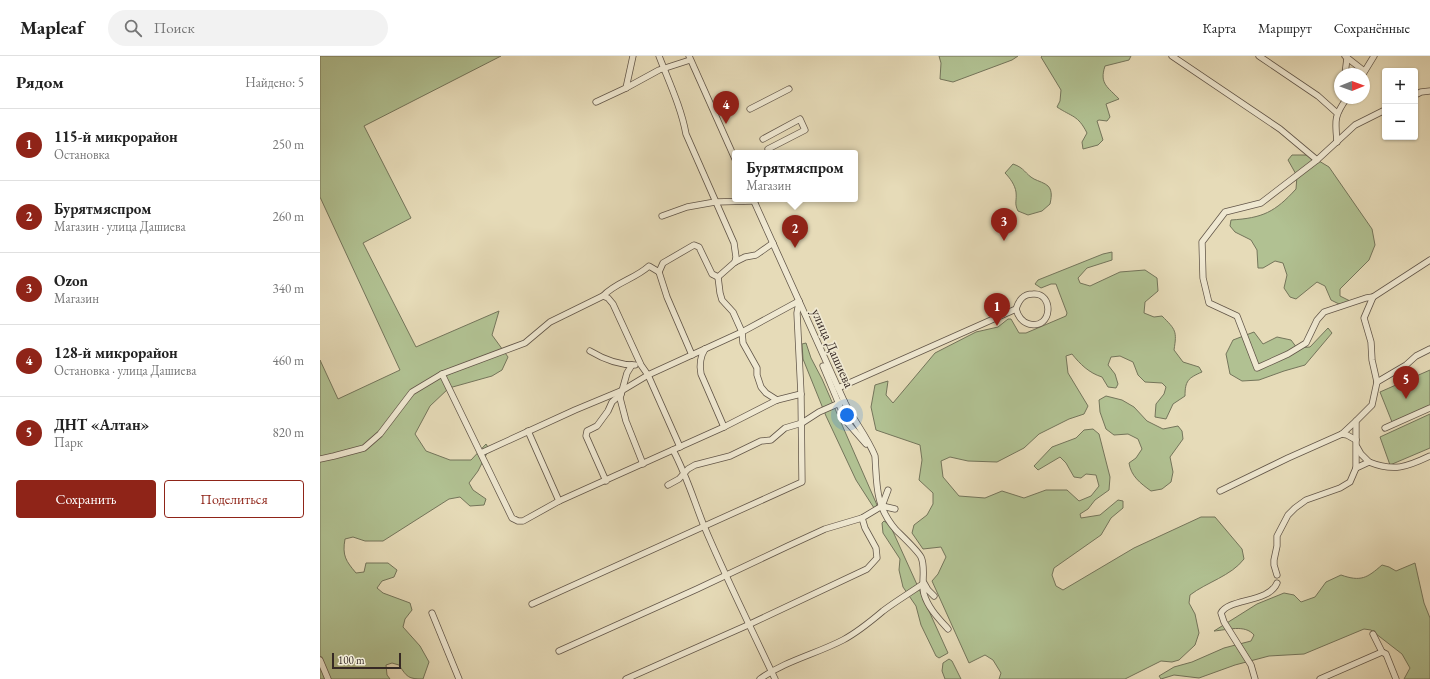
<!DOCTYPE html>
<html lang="ru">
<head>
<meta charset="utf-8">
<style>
  body { margin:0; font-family:"EB Garamond",serif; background:#f2f2f2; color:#222 }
  .controls { position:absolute; right:12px; top:12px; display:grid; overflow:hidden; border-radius:4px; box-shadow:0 1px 3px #0004 }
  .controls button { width:36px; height:36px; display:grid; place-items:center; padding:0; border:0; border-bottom:1px solid #e0e0e0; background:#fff; color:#222; font:20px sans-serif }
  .compass { position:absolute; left:1014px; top:12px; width:36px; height:36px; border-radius:50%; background:#fff; box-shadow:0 1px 3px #0004; rotate:89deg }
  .scale { position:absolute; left:12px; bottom:10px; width:69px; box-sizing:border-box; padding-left:4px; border:2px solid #362924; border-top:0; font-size:11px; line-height:14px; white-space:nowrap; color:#362924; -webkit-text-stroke:3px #efe8d1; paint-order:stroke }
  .you { position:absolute; left:527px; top:359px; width:14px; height:14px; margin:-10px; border:3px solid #fff; border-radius:50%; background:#1a73e8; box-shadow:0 0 0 6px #1a73e833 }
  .badge { display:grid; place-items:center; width:26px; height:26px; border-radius:50%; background:#8f2418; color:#fff; font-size:13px; font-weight:700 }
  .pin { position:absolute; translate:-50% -33px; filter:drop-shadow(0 1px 2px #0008) }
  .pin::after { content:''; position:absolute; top:21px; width:14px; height:12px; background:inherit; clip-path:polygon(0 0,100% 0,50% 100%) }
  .popup { position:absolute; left:412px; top:94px; width:126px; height:52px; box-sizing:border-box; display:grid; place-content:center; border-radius:4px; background:#fff; filter:drop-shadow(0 1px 3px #0005); font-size:13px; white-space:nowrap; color:#767676 }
  .popup b { font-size:15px; color:#222 }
  .popup::after { content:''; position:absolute; left:50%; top:100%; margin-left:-8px; border:8px solid transparent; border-top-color:#fff }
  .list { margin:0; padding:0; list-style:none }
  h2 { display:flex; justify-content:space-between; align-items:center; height:52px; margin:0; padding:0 16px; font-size:17px }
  h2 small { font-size:13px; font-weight:400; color:#767676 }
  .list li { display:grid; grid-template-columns:26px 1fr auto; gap:12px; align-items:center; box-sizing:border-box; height:72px; padding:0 16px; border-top:1px solid #e0e0e0 }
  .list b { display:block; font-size:15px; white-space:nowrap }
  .list p { margin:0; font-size:13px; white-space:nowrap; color:#767676 }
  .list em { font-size:13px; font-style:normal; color:#767676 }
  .actions { display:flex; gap:8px; padding:12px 16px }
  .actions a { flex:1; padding:9px 0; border:1px solid #8f2418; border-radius:4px; text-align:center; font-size:14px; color:#8f2418 }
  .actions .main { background:#8f2418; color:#fff }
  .icon { flex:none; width:22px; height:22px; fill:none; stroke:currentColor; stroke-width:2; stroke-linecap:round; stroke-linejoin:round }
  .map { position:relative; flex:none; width:1110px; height:623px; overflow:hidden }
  header { display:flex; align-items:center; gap:24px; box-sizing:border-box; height:56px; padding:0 20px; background:#fff; border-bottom:1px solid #e0e0e0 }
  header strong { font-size:19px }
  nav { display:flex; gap:22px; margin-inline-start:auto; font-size:14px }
  .search { width:280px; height:36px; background:#f2f2f2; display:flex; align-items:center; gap:10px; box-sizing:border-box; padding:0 14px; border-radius:22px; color:#767676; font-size:15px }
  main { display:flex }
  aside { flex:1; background:#fff }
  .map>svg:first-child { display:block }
  .green { fill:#b1c192; stroke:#74755b }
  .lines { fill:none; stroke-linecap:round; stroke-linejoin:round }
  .minor-casing { stroke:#625649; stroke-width:7 }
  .minor { stroke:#efe8d1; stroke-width:5.5 }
  .labels { text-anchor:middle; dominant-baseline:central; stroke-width:3.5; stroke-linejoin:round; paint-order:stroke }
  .street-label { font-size:14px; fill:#362924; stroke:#efe8d1 }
</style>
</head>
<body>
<header>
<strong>Mapleaf</strong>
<div class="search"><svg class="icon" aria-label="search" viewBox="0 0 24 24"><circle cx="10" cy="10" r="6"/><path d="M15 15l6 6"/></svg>Поиск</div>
<nav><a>Карта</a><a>Маршрут</a><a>Сохранённые</a></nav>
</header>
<main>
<aside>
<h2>Рядом<small>Найдено: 5</small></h2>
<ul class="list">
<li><span class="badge">1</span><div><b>115-й микрорайон</b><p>Остановка</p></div><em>250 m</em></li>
<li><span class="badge">2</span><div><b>Бурятмяспром</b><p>Магазин · улица Дашиева</p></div><em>260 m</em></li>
<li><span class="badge">3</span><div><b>Ozon</b><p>Магазин</p></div><em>340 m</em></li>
<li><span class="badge">4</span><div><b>128-й микрорайон</b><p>Остановка · улица Дашиева</p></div><em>460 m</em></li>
<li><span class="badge">5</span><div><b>ДНТ «Алтан»</b><p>Парк</p></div><em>820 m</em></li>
</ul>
<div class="actions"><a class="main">Сохранить</a><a>Поделиться</a></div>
</aside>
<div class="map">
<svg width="1110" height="623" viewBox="0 0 1110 623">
  <rect width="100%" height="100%" fill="#e6dbb8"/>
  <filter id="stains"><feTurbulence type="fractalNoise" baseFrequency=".005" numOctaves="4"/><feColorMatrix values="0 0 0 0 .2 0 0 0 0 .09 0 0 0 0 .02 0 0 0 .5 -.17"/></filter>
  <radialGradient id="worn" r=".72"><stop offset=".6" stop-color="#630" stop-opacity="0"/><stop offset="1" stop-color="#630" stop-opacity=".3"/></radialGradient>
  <g class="green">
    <path d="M0,0h181l-137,70 47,92 -48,25 53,104 83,-36 -7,24 16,22 -6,13 -10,6 -43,12 -19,18 -15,28 11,17 24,9h21l15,-16 3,5 -11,22 -9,12 4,7 13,9 -2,6 -14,1 -10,-9 -11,2 -66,42h-18l-12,-4 -8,2c-3,17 1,22 11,34l8,-1 2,-9h22l9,7 -3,7 -12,4 -5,7 6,5 27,10 2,7 -7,9 -2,8 17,19 9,16 -6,17c-15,0 -16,-2 -24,-14l-7,-2 -6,2 1,10 3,4h-70v-319l18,39 62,-29 -80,-173z"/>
    <polygon points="619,0 698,0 692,4 633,26 620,23 621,7"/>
    <path d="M722,0h89l-2,4 -24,6c-6,18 3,21 14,33l-13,5 4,13 -3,4 -8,-1 -2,1 6,19 -5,5 -15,4 -1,-7 5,-9c-9,-18 -15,-16 -30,-26l3,-6 1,-11 -20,-33z"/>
    <path d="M972,99h17l20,12 43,62 3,16 -6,15 -29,29v7l12,6 -13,2 -8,-4 -6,-14 -8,-4 -21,17 -6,-2 -6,-9 3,-13 -4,-12 -8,-2 -12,7h-5l-1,-18 -6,-10 -16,-8 -5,-6 1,-6c32,-2 44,-8 65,-31l1,-13 -9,-16z"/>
    <path d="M693,108c12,4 12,10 21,15 4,2 11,4 14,7 5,5 3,13 2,18l-8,7 -14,4 -10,-4c-4,-8 -1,-10 -2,-19 -1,-7 -6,-14 -11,-19z"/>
    <path d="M792,196v8l-25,8 -9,10 2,5 10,3 30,-14 25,-2 12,8 1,13 -13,11 -1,11 10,4 8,-1c14,14 15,15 12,34l9,12 16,5 3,5c-14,6 -17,9 -17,24l-12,8 -7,15 -11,-2 1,-13 8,-10 2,-7 -4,-4 -17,-1 -7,-7 -5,-13 -13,-6 -9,1 -3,8 7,9 3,10 -2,4 -8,-1 -6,-10c-13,-4 -22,-13 -30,-23l-6,2 2,17 20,33 -4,8 -15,5 -30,15 -15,14 -27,14 -29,-1 -18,-4 -9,4 2,16 16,19 26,2 17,-7 22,7 22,-8h21l12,11 12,-5 8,-10 -3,-11 -10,-1 -5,4 -7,-1 -8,-14 -6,-6 -22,13 -4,-4 18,-19 24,-9 8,-8 9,-1 6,5 11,43 -1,13 -14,10 -7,9 -8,5 1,4 19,-3 18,-15 5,1v7l-12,10 -10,17 -47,33 -2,7 4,11 7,4 71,-42 67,-31h14l27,32 2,10c-13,17 -37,23 -54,36l-1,8 6,11 4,19 -4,12 -16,15 -7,2 -11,-1 -36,18h-126l2,-6 -8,-13 -8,-5 -16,8 -37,-82 6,-7 8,-17 -5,-10 -18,2 -11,-16 2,-8 13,-10 6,-11v-11l-14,-13 3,-20 -2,-15 -44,-15 -5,-23 4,-22 13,-4 -2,14 7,8 42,-50 41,-21 22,-5 10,-8h3l8,14h7l40,-17 1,-3 -11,-29h-5l-10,4 -6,-4 3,-4 65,-26z"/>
    <polygon points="1008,272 1012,277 985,309 964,315 939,324 922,325 910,318 906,298 913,284 934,276 943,288 957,281 971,284 977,292 990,291"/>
    <polygon points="486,287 491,302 502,323 557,449 554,452 536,424 506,360 483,303 482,288"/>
    <polygon points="1110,314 1110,350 1072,366 1060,336"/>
    <path d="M786,340l16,4 12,7 13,14 16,8 15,-3 4,5 1,8 -13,18 3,15 -2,10 -9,7 -11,2c-11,-8 -20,-15 -22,-28l7,-5 6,-9 -4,-10 -10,-5 -14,1 -8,-6 -6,-17 -1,-12z"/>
    <polygon points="1110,358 1110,392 1070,409 1060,381"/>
    <polygon points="564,465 570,469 628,597 619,602 616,600 601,569 596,550 583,531 579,514 580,503 563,477 562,467"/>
    <path d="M1095,507l9,40 6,15v61h-26l6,-11 -8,-14 -31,-24 -7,-1 -60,25 -35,2 -34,9 -36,13 -25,-3 -13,4 -2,-3 15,-9 18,-5 32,-14 27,-7 3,-6c-9,-11 -27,-5 -40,-4l43,-27 27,-11 10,2 7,7 14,-5 11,-15 15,-7c20,7 26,3 41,-10l7,2 7,4z"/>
    <polygon points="629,603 632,605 641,623 625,623 622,615 623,607"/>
  </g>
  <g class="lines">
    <g class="minor-casing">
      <g id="minor">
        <path d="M339,0c10,26 22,51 27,78l48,109 2,14 -1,5"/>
        <polyline points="369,0 415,103"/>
        <polyline points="852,0 960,73 997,104"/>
        <polyline points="939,0 998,40 1017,57"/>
        <polyline points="1025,0 1044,15"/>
        <polyline points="1025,18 1027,2"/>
        <polyline points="1043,18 1054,0"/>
        <polyline points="306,32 313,0"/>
        <polyline points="1095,39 1101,36 1110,35"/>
        <polyline points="276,46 306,32 339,14 370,4"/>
        <polyline points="430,53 469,33"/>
        <polyline points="1065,54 1035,69 997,104 941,147 905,156 882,186 883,222 889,247 917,260 937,312 968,298 986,287 997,264 1004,256 1046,242 1053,241 1110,204"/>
        <polyline points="443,83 480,63 485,74 448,93"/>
        <path d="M1017,86c-2,-22 -3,-26 10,-44"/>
        <path d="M433,143l91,202c9,19 23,35 31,55 2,29 0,50 21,74 7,7 21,20 25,27 5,11 0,25 3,37 4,14 15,25 24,35"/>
        <polyline points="342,160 367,151 395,146 434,145 437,143"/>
        <polyline points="339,216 347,241 372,299"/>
        <polyline points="398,221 400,237 402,244 413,256 422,276 423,287 437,312 437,319 441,331 446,337 457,344"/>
        <polyline points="283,240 288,242 293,248 321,309 328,319 360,391"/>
        <polyline points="1053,241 1044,262 1051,286 1052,304 1057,326"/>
        <path d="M385,293c-5,8 -6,15 -4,25l23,53"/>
        <path d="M1110,293l-14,7 -10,9 -29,17 -5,23 -16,16v47l13,-6c25,10 38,5 61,-6"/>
        <path d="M270,295c15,9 28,14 45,14"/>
        <polyline points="312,309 307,317 300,342 306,365 323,408"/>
        <polyline points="503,310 526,365 546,388"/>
        <polyline points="122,318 192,462 198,465 203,465 239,445 404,371 457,344 481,338"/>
        <path d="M518,332l178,-79c3,-9 7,-15 17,-15 21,-2 20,36 -4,30 -8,-2 -11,-8 -13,-15"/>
        <polyline points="1065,372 1110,352"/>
        <polyline points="208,375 239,445"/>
        <polyline points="1022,378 1027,379 1036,384"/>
        <polyline points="1037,391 1041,398 1049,406"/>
        <path d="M353,394c13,24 21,51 31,76 22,52 47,102 71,153"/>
        <polyline points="161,397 255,354 303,334 328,319 422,276 479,245"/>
        <path d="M0,403l14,-3 30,-8 16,-14 32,-42 30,-18 83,-31 25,-21 53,-26c13,-14 32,-17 46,-30l10,6 4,-9 31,-18 5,2 13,27 6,3 17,-15 10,-5 11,-2 17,-12"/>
        <polyline points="286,425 266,380 267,375 277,370 288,355 292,346 301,338"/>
        <polyline points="348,429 359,423 368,413 375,409 410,400 441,385 451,384 465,372 482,367 499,356 524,345"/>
        <polyline points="900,435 968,402 1022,378 1036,365"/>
        <polyline points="562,450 575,453"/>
        <polyline points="957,519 954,509 954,504 957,490 957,480 968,459 975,452 986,444 1020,432 1030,426 1036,412"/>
        <polyline points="212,548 482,426 481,338 477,257 479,246"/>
        <polyline points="112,557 139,623"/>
        <polyline points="1053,578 1062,596 1066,598 1076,623"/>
        <polyline points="239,595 377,533 468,490 505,473 542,462 562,450 568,434"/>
        <polyline points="0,604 8,623"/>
        <polyline points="306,623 428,569 547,513 557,502 556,492 545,472 542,462"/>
        <path d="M440,623c25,-18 56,-25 83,-39 15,-8 27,-18 40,-29 13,-10 27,-18 41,-28l4,7 6,6"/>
        <path d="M935,623l-4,-14 -27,-43 -3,-9c8,-15 48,-10 56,-30"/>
        <polyline points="1000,623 1062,596"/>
      </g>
    </g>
    <use href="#minor" class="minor"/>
  </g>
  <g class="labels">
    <g class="street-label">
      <text transform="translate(513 292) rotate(66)">улица Дашиева</text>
    </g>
  </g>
  <rect width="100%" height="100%" filter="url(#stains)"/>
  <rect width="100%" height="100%" fill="url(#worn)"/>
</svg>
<div class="controls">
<button>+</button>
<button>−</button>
</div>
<svg class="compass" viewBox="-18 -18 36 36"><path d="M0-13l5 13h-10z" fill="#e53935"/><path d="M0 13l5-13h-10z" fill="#767676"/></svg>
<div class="scale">100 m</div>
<div class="you"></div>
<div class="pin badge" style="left:677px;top:270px">1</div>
<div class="pin badge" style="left:475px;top:192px">2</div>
<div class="popup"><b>Бурятмяспром</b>Магазин</div>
<div class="pin badge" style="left:684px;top:185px">3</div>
<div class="pin badge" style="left:406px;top:68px">4</div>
<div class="pin badge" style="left:1086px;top:343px">5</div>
</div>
</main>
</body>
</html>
